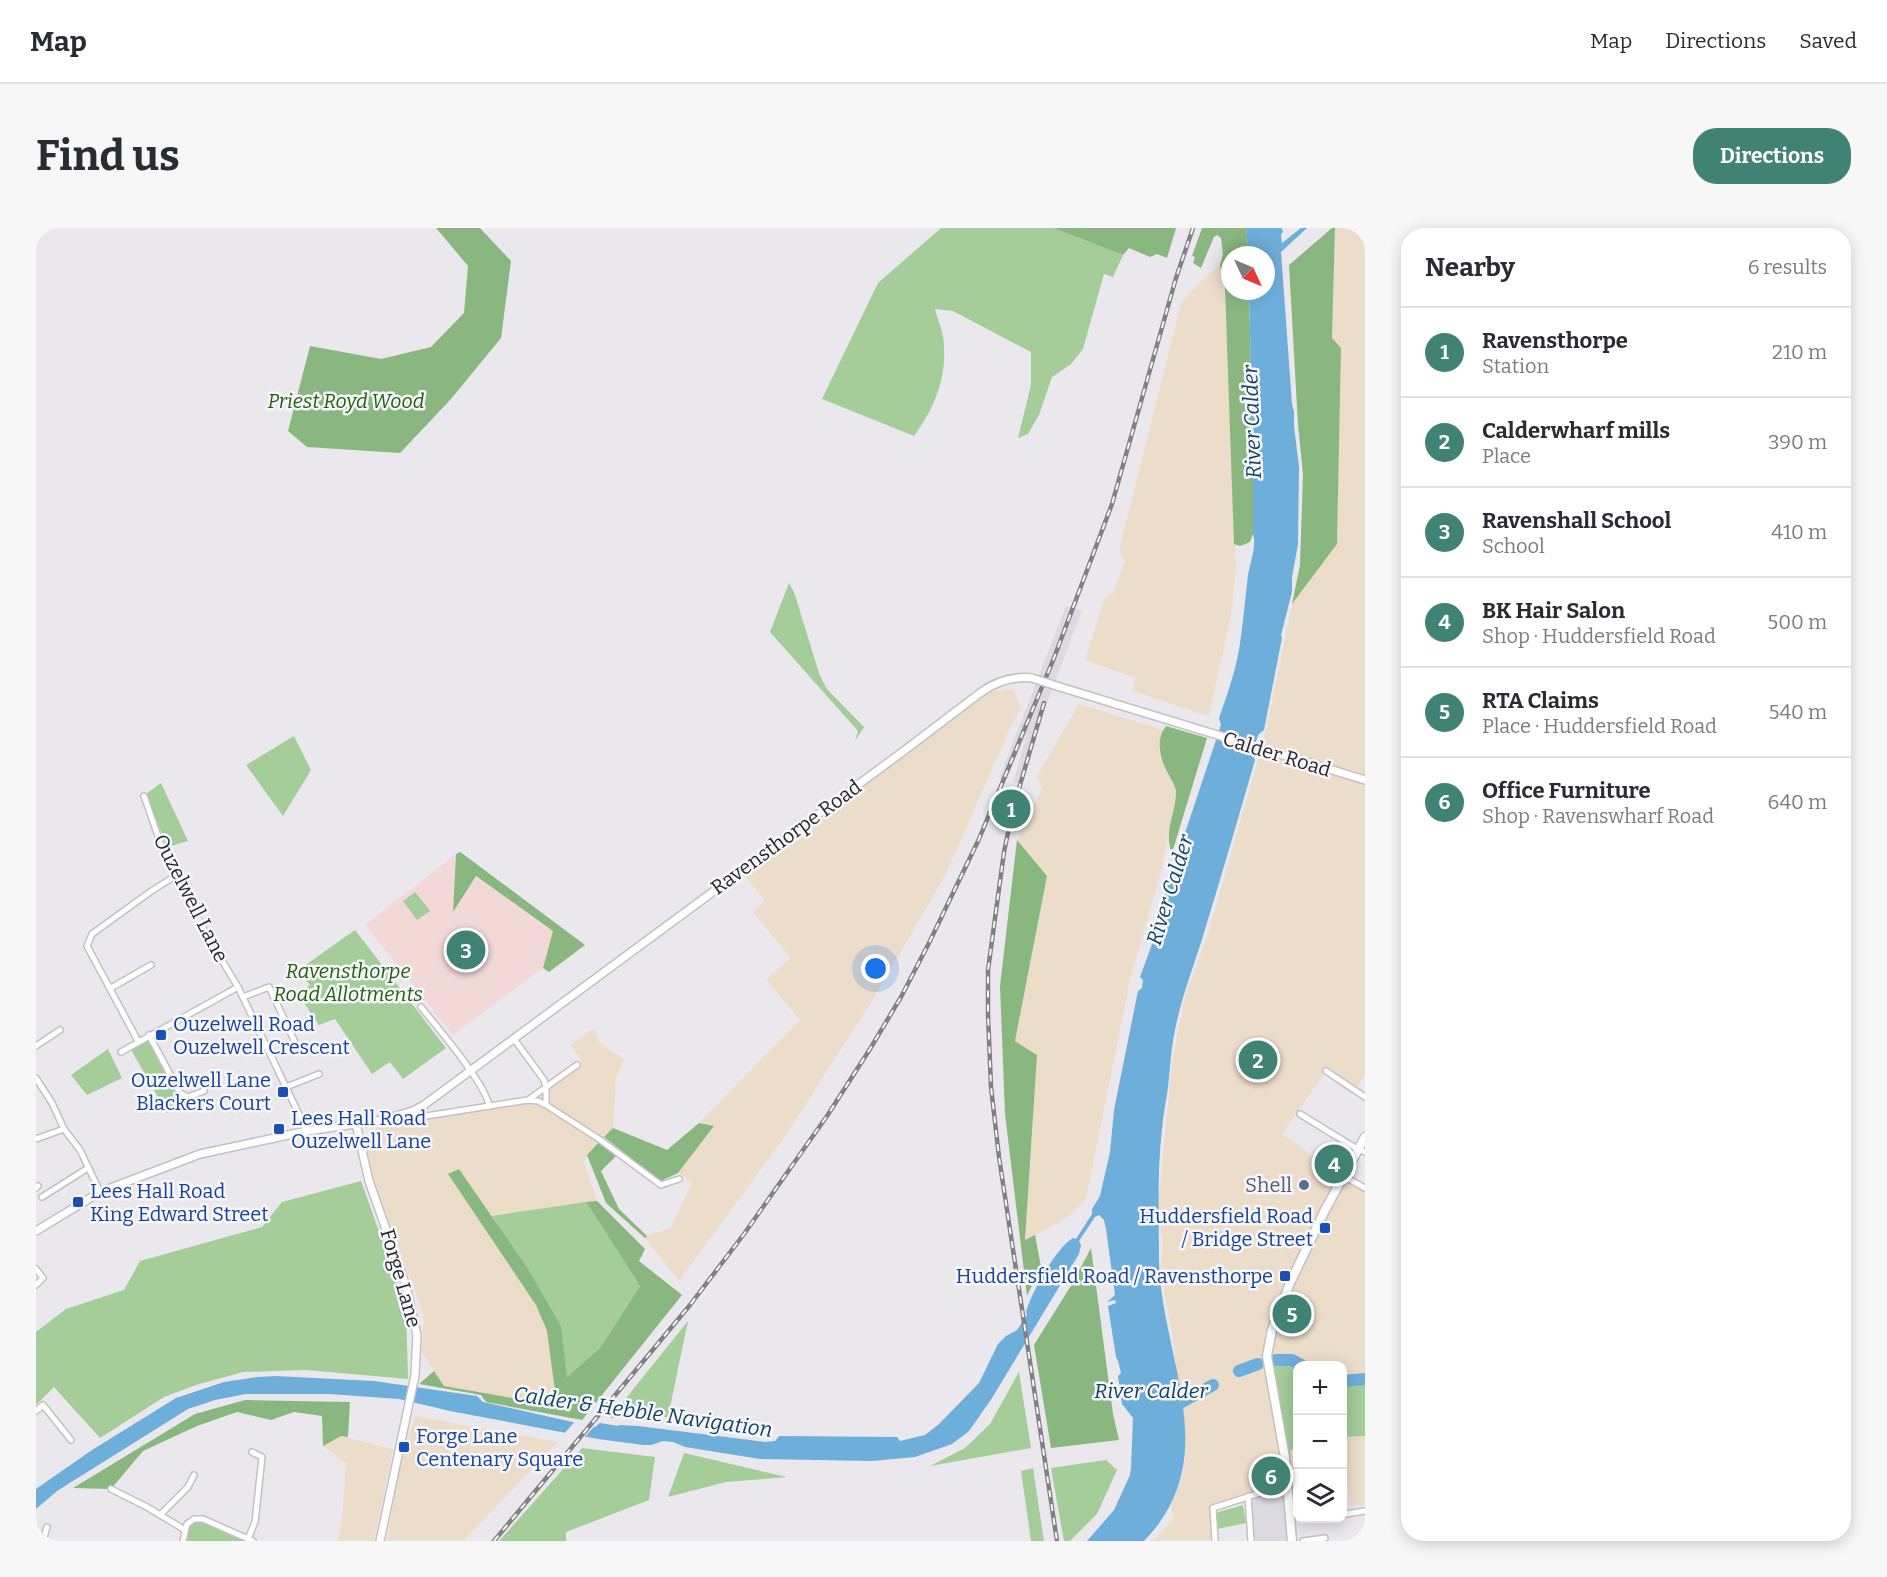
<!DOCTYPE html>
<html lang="en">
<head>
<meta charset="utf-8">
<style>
  body { margin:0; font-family:Bitter,serif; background:#f7f7f7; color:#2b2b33 }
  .controls { position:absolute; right:18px; bottom:18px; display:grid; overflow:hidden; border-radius:12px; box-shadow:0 3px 15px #0003 }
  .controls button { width:54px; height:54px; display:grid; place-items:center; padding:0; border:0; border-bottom:2px solid #e1e1e2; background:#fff; color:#2b2b33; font:30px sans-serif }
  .compass { position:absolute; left:1185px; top:18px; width:54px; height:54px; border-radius:50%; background:#fff; box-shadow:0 3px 15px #0003; rotate:134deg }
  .you { position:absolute; left:840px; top:741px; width:21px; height:21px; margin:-15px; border:4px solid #fff; border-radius:50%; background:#1a73e8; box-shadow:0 0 0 9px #1a73e833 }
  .badge { display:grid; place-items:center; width:39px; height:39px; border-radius:50%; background:#408274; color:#fff; font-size:20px; font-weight:700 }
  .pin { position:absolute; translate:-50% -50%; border:3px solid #fff; box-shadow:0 2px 6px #0006 }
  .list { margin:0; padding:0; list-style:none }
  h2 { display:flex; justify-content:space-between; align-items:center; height:78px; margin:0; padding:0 24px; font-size:26px }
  h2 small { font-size:20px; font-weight:400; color:#7c7c81 }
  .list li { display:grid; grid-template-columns:39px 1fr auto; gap:18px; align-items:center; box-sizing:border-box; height:90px; padding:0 24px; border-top:2px solid #e1e1e2 }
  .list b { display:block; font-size:22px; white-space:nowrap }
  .list p { margin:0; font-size:20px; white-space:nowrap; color:#7c7c81 }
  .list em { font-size:20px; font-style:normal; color:#7c7c81 }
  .icon { flex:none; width:33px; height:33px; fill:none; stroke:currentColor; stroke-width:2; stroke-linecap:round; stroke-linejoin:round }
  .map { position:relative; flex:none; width:1329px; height:1313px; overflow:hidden; border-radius:24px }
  header { display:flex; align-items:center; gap:36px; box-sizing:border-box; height:84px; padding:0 30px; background:#fff; border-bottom:2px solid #e1e1e2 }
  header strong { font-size:28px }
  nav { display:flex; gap:33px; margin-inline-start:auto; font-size:21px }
  .intro { display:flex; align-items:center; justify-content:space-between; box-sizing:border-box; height:144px; padding:0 36px }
  h1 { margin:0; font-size:42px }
  .button { padding:15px 27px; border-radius:24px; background:#408274; color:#fff; font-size:21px; font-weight:700 }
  main { display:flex; gap:36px; padding:0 36px }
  aside { flex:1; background:#fff; border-radius:24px; box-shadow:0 3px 15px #0003 }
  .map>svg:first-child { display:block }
  .built { fill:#ddd9e3 }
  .industrial { fill:#ecddca }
  .education { fill:#f3d8d8 }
  .green { fill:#a4cd9a }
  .forest { fill:#8ab77f }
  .water { fill:#6eaedb }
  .pier { fill:#eae8ec }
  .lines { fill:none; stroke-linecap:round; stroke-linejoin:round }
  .river { stroke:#6eaedb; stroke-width:12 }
  .minor-casing { stroke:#c3c1c5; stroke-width:8 }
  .tertiary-casing { stroke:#c3c1c5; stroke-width:10 }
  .trunk-casing { stroke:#c3c1c5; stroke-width:11 }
  .minor { stroke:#fff; stroke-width:5 }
  .tertiary { stroke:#fff; stroke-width:7 }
  .trunk { stroke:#fff; stroke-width:8 }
  .rail-casing { stroke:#818082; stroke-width:4.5 }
  .rail { stroke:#f7f6fa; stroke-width:2; stroke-dasharray:7; stroke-linecap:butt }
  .tertiary-bridge-casing { stroke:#c3c1c5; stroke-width:10; stroke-linecap:butt }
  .tertiary-bridge { stroke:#fff; stroke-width:7 }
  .transit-dot { fill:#1a4fb4; stroke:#f7f6fa; stroke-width:2 }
  .service-dot { fill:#5c6f8a; stroke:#f7f6fa; stroke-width:2 }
  .labels { text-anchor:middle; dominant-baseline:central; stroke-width:5; stroke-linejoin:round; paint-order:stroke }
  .park-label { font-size:20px; font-style:italic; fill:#235d10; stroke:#f7f6fa }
  .street-label { font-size:20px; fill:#262526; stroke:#f7f6fa }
  .transit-label { font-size:20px; fill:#164399; stroke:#f7f6fa; text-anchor:start }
  .service-label { font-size:20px; fill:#4e5e75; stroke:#f7f6fa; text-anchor:end }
  .water-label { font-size:21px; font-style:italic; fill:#104261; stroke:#f7f6fa }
</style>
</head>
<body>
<header>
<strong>Map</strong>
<nav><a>Map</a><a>Directions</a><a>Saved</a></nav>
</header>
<div class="intro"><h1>Find us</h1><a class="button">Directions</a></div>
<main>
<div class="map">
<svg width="1329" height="1313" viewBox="0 0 1329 1313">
  <rect width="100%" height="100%" fill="#eae8ec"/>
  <g class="built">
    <polygon points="1030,378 1046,382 1004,494 986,555 977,555 991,505 970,553 963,550"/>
    <polygon points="1252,1256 1256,1313 1215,1313 1212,1268"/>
  </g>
  <g class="industrial">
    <polygon points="1299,0 1329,0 1329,847 1316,866 1288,846 1246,906 1306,948 1329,960 1329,1148 1307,1151 1306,1138 1271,1137 1256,1129 1254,1222 1261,1220 1261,1251 1252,1256 1179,1279 1179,1313 1117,1313 1137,1292 1135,1277 1146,1250 1149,1230 1148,1205 1136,1104 1124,1042 1127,1018 1122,981 1136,835 1149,768 1171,709 1229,507 1256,376 1301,316 1305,120 1296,110"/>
    <polygon points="1184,37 1189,60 1200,340 1195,387 1173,488 1096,463 1099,450 1049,432 1068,372 1077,365 1089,333 1083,322 1145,75 1164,54"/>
    <polygon points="978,461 985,480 972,505 909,648 833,778 747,911 643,1053 609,1010 611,1008 635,1000 656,955 642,945 678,899 663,895 764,792 730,751 755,730 717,684 729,673 705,643 944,465"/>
    <polygon points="1043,476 1127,502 1123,522 1129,540 1141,561 1124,647 1094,752 1050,971 1032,989 989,1013 1001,827 979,813 1011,648 981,612 1006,561 1001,548"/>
    <polygon points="558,800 564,815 588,831 580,850 577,900 553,924 548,935 561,973 456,988 423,941 412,946 500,1077 511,1103 519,1164 500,1174 408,1158 386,1125 388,1088 339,956 330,917 341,899 372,890 492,872 546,833 535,817"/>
    <polygon points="379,1188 522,1214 427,1313 351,1313 362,1247"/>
    <polygon points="1319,1207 1329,1208 1329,1277 1315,1277 1311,1252 1307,1254 1306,1209"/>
    <polygon points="305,1208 357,1221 338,1313 302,1313 306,1291 310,1235 287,1218"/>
  </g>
  <polygon class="education" points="420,626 417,683 440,648 517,703 507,740 417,807 329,697"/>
  <g class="green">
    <path d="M905,0h112l70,27 -10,22 -9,-3 -21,75 -12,15 -19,13 -13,38 -11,19 -10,4 13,-53v-33l-78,-41 -18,-2c3,12 9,25 9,37 2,34 -10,63 -30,90l-92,-37 56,-116z"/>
    <polygon points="753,355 758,364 783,445 790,460 828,499 819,513 822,503 734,404"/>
    <polygon points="258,508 275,542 247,588 210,537"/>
    <polygon points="125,555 152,613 131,619 110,566"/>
    <polygon points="379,664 394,683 381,692 367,673"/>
    <polygon points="319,702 410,820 367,851 354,834 336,846 299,791 283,797 262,766 274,757 261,743"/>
    <polygon points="113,809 143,867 152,871 150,874 131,885 94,820"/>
    <polygon points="72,821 86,850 51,867 35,847"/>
    <polygon points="325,953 370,1079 372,1151 270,1142 207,1144 160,1157 128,1169 64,1210 18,1159 0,1177 0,1104 30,1081 88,1062 104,1033 226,999 246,974"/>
    <polygon points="550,974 604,1058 564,1120 530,1150 525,1098 456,988"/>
    <polygon points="652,1093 632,1189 574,1190"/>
    <polygon points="1231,1128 1256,1129 1271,1137 1262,1138 1261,1220 1254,1222 1255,1229 1249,1230"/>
    <polygon points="983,1144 995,1220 894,1238 929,1220 954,1196"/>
    <polygon points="1329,1148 1329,1208 1307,1209 1307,1151"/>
    <polygon points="546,1220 619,1229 613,1272 530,1304 530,1313 463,1313"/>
    <polygon points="648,1225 751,1249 690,1254 632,1269"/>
    <polygon points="1070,1232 1081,1242 1061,1286 1034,1313 1028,1313 1015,1240"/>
    <polygon points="997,1240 1008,1313 995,1313 985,1243"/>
    <polygon points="1207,1277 1210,1295 1181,1301 1179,1285"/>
    <polygon points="158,1291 167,1291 217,1313 147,1313 149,1302"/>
  </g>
  <g class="forest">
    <polygon points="400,0 444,0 475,33 465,110 415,171 364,225 271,219 252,203 274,118 345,131 395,119 428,85 432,38"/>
    <polygon points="1017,0 1140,0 1131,30 1121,26 1114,29 1093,20 1087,27"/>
    <polygon points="1166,0 1210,0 1213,27 1194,27 1194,63 1213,63 1217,222 1217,306 1214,314 1204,318 1198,316 1189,60 1184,37 1187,26 1185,10 1181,7 1178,9 1165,40 1157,35 1159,29 1156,28"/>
    <polygon points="1296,0 1299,0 1296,110 1305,120 1301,316 1256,376 1264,337 1267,246 1262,197 1253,37"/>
    <path d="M1130,498l41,12 -35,115c-9,-20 4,-41 4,-61 0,-6 -5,-12 -7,-17 -9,-15 -14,-35 -3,-49z"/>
    <polygon points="981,612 1011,648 979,813 1001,827 989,1012 999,1007 1005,1039 991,1068 969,886 964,758"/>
    <polygon points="424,624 427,626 549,717 513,744 507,740 517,703 440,648 417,684 420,626"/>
    <polygon points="663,895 678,898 642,945 625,953 568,909 577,900 631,922"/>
    <polygon points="562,915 580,928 565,943 583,981 611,1008 609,1010 570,975 551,927"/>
    <polygon points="423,941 490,1038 525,1098 531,1149 564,1120 604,1058 550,974 561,973 609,1021 603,1033 646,1067 546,1192 450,1174 445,1167 383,1156 398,1143 408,1158 500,1174 519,1163 511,1103 500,1077 412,946"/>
    <polygon points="1055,1020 1077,1186 1083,1212 1015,1220 998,1117 1036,1056"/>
    <polygon points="209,1172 314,1174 312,1209 305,1208 287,1218 286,1188 258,1184 235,1192 201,1184 161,1198 107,1223 75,1261 37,1260 159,1186"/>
  </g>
  <path class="water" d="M1210,0h35l2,3 -2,4 1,8 19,-15h6l-26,24 11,152 2,8v14l5,41 -1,77 -6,33v15l-11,43 1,3 -18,92 -6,5 -6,19 3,6c-16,55 -32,111 -49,166 -10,35 -24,68 -31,104 -4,19 -5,39 -7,58 -2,14 -5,27 -6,41 -5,43 -3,87 -3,131 2,98 67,197 -15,281h-57l27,-31 16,-35 1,-8 2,-49 -11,-14 -4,-28 3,-3 -3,-12 -2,-4 -8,-51 8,-3 -1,-3 -8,2 8,-7 -9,-66 -2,-9 -5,-5 -4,2 -16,24 2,4 -2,9 -87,144 -18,26 -6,8 -16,12 -37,13 -43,4 -112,-2 -75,-12 -12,-5 -10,-1 -12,4h-8l-45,-6 -148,-28 -51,-12 -70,-5h-83l-31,6 -27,9 -131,82 -21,18v-20l56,-39 84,-52 48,-16 33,-5 19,-1 98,5 103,15 6,6 112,25 5,-4 18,3 2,-1 18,1 127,16 10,-1 4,-5 118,1 3,4 25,-6 14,-11 40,-41 19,-39 8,-8 11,-6 10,-15 -1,-3c5,-19 30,-64 47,-74l3,1 16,-25v-5l8,-13 10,-44 4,-42 24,-119 4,-3 1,-8 -3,-3 12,-33 9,-33 3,-4 2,-5 -3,-3 58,-174 -2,-7c8,-23 16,-45 20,-68 4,-25 6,-50 9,-75 2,-12 9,-29 5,-41v-84l-4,-159h17v-36h-17z"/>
  <polygon class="pier" points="541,1191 559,1195 563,1193 547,1211 527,1207"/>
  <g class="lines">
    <g class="river">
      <polyline points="1240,1132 1256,1132 1267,1138"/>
      <polyline points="1203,1143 1222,1136"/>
      <polyline points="1306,1153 1329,1151"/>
      <polyline points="1133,1181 1177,1157"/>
    </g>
    <g class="minor-casing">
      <g id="minor">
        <polyline points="108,568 129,628 173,711 202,759 271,903"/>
        <polyline points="75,760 115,737"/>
        <polyline points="207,769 233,759 258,812"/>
        <path d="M385,779c16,20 65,77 68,99"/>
        <polyline points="113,807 144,865 152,869 168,863"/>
        <polyline points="478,811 508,852 510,859 510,877"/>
        <polyline points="102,813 51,718 56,706 114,664 139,648"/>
        <polyline points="0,818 24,802"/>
        <polyline points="85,824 202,759"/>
        <polyline points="1290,843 1329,869"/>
        <polyline points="0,850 16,875 28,901 44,922 64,964"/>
        <polyline points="250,859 283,846"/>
        <polyline points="492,872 502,873 510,877 563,911 625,957 643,951"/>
        <polyline points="377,883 390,888 492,872 541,837"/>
        <polyline points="1264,886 1321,921 1329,924"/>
        <polyline points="0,911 28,901"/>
        <polyline points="1307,948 1329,960"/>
        <polyline points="0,960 2,958"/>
        <polyline points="6,969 52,940"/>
        <polyline points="0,1041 7,1050 0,1057"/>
        <polyline points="0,1183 7,1177 35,1212"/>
        <polyline points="75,1261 111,1279 149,1302"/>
        <polyline points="1212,1268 1215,1313"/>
        <polyline points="1306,1285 1310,1286 1329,1283"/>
        <polyline points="124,1287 152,1259 158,1247"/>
        <polyline points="212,1311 219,1294 226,1229 216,1224"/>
        <polyline points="7,1313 11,1299"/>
        <polyline points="147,1313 151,1296 158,1291 167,1291 217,1313"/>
        <polyline points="1179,1313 1177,1280 1252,1256"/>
        <polyline points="1267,1313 1289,1310"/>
      </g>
    </g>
    <g class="tertiary-casing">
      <g id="tertiary">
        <polyline points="1024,459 1329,552"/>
        <polyline points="320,896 333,953 370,1058 381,1107 379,1147 344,1313"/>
        <path d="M0,1003l64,-39 100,-38 107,-23 75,-11 31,-9 11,-6 481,-355 75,-57c16,-12 32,-17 52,-15"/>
      </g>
    </g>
    <g class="trunk-casing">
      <polyline id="trunk" points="1256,1313 1249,1230 1231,1128 1236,1102 1254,1055 1289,982 1329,909"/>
    </g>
    <use href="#minor" class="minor"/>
    <use href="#tertiary" class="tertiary"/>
    <use href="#trunk" class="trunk"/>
    <g class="rail-casing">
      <g id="rail">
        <polyline points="1008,475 977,581 968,624 952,742 952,786 955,859 963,929 1021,1313"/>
        <polyline points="458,1313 654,1077 708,1006 791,888 834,821 865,769 893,715 943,611 1018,430 1076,276 1140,50 1157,0"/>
      </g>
    </g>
    <use href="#rail" class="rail"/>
    <g class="tertiary-bridge-casing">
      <polyline id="tertiary-bridge" points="996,450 1024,459"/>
    </g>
    <use href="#tertiary-bridge" class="tertiary-bridge"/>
  </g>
  <g class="transit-dot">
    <rect x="119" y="801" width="12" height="12" rx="3"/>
    <rect x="241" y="858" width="12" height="12" rx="3"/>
    <rect x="237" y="895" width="12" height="12" rx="3"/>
    <rect x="36" y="968" width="12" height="12" rx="3"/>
    <rect x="1283" y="994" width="12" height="12" rx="3"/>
    <rect x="1243" y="1042" width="12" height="12" rx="3"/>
    <rect x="362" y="1213" width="12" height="12" rx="3"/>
  </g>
  <circle class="service-dot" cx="1268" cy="957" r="6"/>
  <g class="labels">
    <g class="park-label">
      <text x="310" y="173">Priest Royd Wood</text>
      <text x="312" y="743">Ravensthorpe<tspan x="312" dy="23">Road Allotments</tspan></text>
    </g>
    <g class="street-label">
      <text transform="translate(1241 526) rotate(17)">Calder Road</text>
      <text transform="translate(750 609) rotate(-36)">Ravensthorpe Road</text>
      <text transform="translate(155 670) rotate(63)">Ouzelwell Lane</text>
      <text transform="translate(365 1050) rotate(74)">Forge Lane</text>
    </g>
    <g class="transit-label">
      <text x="137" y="796">Ouzelwell Road<tspan x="137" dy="23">Ouzelwell Crescent</tspan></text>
      <text x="235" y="852" text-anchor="end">Ouzelwell Lane<tspan x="235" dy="23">Blackers Court</tspan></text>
      <text x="255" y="890">Lees Hall Road<tspan x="255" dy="23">Ouzelwell Lane</tspan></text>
      <text x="54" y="963">Lees Hall Road<tspan x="54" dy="23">King Edward Street</tspan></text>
      <text x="1277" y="988" text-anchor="end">Huddersfield Road<tspan x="1277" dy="23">/ Bridge Street</tspan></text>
      <text x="1237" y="1048" text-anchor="end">Huddersfield Road / Ravensthorpe</text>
      <text x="380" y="1208">Forge Lane<tspan x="380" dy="23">Centenary Square</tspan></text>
    </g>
    <g class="service-label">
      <text x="1256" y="957">Shell</text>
    </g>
    <g class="water-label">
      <text transform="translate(1216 194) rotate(-92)">River Calder</text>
      <text transform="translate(1134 662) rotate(-73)">River Calder</text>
      <text x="1115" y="1163">River Calder</text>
      <text transform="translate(607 1184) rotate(8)">Calder &amp; Hebble Navigation</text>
    </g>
  </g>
</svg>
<div class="controls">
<button>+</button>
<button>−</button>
<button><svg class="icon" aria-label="layers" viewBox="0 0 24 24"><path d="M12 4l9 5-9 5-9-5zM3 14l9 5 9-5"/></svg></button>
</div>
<svg class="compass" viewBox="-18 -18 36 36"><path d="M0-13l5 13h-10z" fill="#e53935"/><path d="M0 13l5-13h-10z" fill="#7c7c81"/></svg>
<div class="you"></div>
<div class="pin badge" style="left:975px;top:581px">1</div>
<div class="pin badge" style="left:1222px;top:832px">2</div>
<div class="pin badge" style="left:430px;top:722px">3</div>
<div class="pin badge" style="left:1298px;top:936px">4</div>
<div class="pin badge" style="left:1256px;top:1086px">5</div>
<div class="pin badge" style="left:1235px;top:1248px">6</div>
</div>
<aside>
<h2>Nearby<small>6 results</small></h2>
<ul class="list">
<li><span class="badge">1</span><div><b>Ravensthorpe</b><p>Station</p></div><em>210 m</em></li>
<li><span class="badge">2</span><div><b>Calderwharf mills</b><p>Place</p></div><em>390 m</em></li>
<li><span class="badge">3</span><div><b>Ravenshall School</b><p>School</p></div><em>410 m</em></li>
<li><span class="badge">4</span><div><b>BK Hair Salon</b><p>Shop · Huddersfield Road</p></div><em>500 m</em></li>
<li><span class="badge">5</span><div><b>RTA Claims</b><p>Place · Huddersfield Road</p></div><em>540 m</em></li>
<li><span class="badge">6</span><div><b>Office Furniture</b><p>Shop · Ravenswharf Road</p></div><em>640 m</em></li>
</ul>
</aside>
</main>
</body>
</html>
